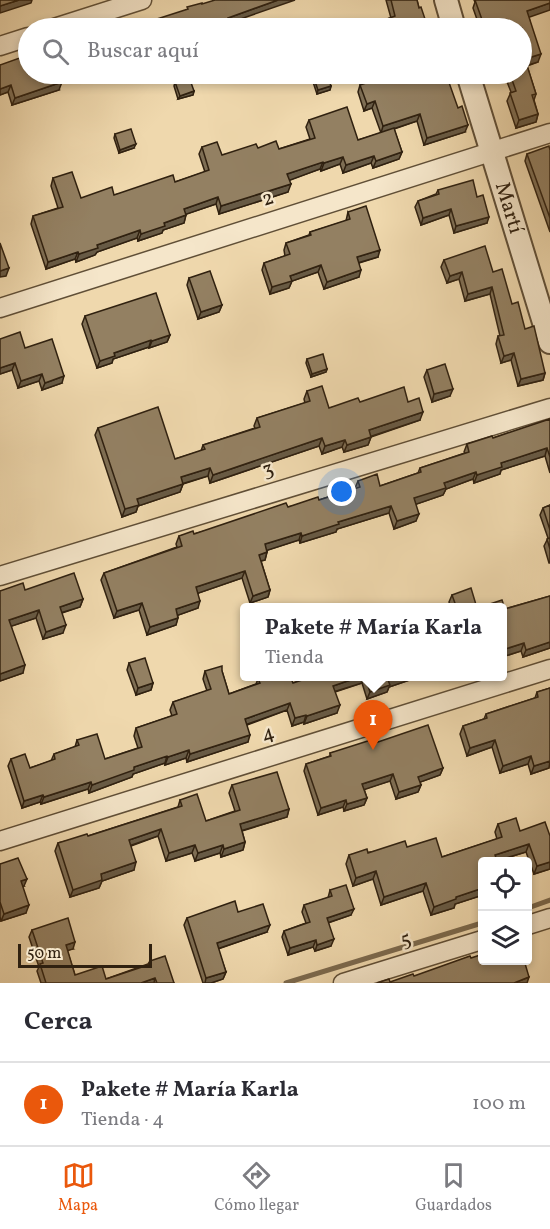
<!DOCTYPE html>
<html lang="es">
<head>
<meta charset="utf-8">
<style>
  body { margin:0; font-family:Vollkorn,serif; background:#f7f7f7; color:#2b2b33 }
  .controls { position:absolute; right:18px; bottom:18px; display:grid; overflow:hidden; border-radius:6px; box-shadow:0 3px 9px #0003 }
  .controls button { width:54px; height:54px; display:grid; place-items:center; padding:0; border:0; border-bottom:2px solid #e1e1e2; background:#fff; color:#2b2b33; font:30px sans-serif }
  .scale { position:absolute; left:18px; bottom:15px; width:134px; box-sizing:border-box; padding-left:6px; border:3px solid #302110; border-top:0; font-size:16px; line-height:21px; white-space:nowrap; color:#302110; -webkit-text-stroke:4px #f5e6ca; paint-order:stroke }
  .you { position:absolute; left:342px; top:492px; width:21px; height:21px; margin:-15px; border:4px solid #fff; border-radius:50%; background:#1a73e8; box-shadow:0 0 0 9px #1a73e833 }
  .badge { display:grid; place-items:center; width:39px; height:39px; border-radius:50%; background:#ea580c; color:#fff; font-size:20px; font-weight:700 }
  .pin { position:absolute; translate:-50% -50px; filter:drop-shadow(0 2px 3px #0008) }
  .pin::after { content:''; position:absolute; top:32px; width:21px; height:18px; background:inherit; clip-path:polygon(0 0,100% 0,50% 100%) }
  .popup { position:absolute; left:240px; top:603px; width:267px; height:78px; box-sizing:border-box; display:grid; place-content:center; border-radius:6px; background:#fff; filter:drop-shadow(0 2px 4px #0005); font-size:20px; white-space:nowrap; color:#7c7c81 }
  .popup b { font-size:22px; color:#2b2b33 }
  .popup::after { content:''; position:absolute; left:50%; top:100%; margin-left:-12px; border:12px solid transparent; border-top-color:#fff }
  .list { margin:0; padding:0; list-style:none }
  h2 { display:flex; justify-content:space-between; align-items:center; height:78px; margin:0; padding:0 24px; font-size:26px }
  h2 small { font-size:20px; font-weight:400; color:#7c7c81 }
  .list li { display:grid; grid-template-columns:39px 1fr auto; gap:18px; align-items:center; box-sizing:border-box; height:84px; padding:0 24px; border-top:2px solid #e1e1e2 }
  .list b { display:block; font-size:22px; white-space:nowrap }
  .list p { margin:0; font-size:20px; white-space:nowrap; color:#7c7c81 }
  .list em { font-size:20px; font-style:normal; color:#7c7c81 }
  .icon { flex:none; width:33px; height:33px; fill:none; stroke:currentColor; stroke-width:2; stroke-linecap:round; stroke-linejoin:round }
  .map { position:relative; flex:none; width:550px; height:983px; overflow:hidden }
  .search { position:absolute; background:#fff; box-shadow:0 3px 9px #0003; left:18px; right:18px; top:18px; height:66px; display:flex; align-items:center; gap:15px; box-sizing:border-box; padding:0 21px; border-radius:33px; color:#7c7c81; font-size:22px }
  .sheet { height:162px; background:#fff }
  nav { display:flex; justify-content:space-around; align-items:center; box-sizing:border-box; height:84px; border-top:2px solid #e1e1e2; background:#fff; font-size:16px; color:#7c7c81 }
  nav a { display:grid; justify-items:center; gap:3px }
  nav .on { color:#ea580c }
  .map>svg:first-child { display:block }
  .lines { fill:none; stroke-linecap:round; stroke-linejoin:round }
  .stream { stroke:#7c6a4e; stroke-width:5 }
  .minor-casing { stroke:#604f37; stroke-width:21 }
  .tertiary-casing { stroke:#604f37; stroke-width:26 }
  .minor { stroke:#f5e6ca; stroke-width:18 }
  .tertiary { stroke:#f5e6ca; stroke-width:22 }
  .wall { fill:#7e6e54; stroke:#302110; stroke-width:1.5 }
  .shaded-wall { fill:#675a45; stroke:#302110; stroke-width:1.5 }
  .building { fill:#938062; stroke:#302110; stroke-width:1.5 }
  .labels { text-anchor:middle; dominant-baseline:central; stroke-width:5; stroke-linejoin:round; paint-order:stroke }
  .street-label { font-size:21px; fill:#302110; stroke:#f5e6ca }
</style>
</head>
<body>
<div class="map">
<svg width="550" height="983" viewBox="0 0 550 983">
  <rect width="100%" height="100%" fill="#efd8ad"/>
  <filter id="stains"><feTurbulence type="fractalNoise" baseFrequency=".00333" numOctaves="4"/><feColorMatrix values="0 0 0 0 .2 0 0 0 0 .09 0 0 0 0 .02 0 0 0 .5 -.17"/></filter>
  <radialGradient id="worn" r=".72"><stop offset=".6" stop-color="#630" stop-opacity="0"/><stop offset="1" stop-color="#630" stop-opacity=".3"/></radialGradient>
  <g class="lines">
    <g class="stream">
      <polyline points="528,908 550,900"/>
      <polyline points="286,983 482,923"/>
    </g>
    <g class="minor-casing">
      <g id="minor">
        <polyline points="54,28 142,0"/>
        <polyline points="0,46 28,37"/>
        <polyline points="0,308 550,133"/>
        <polyline points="0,576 550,408"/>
        <polyline points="0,841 550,669"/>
        <polyline points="528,925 550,918"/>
        <polyline points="343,983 482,940"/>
      </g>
    </g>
    <g class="tertiary-casing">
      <g id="tertiary">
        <polyline points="446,0 454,28"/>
        <path id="s1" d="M468,74l82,268"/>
      </g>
    </g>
    <use href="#minor" class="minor"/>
    <use href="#tertiary" class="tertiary"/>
  </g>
  <g class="wall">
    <polygon points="386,0 417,0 419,8 428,28 385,28 384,26 387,19 391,18"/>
    <polygon points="474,0 550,0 529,17 538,62 527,66 536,94 534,100 538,114 536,122 516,128 507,101 511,92 504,74 522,74 522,28 480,28 473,8 475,2"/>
    <polygon points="0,65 59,90 12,105 8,92 0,95"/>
    <polygon points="84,74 106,74 86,80"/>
    <polygon points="114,74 140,74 117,81"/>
    <polygon points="313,76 331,86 330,90 317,94 312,79"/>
    <polygon points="175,82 194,91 193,95 178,99 174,86"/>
    <polygon points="360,85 465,132 424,145 417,121 394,129 402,152 399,159 373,168 371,163 343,173 340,164 321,171 320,169 289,180 288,192 219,214 216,204 186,214 184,223 163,230 162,233 138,241 137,238 97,252 95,255 76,262 75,259 46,269 31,224 33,216 58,208 51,186 53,178 81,198 114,195 175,182 205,172 199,154 202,147 222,155 258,148 279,149 310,139 306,127 309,120 358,140 381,133 372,108 364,111 358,92"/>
    <polygon points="115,134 134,148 119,153 114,138"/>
    <polygon points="550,150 550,232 525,161 527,154"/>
    <polygon points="438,190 477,197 487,223 454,233 449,215 421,225 415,207 418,201 436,194"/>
    <polygon points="348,212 378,257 359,263 359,277 324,289 318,272 292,281 289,288 270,294 262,270 264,263 285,256 284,250 286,243 309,235 310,232 346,221"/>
    <polygon points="444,260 493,272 512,304 545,373 543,380 518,386 511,360 501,363 496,344 498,336 500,336 490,294 465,301 459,279 447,283 441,267"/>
    <polygon points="189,278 222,305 219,312 198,319 187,285"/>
    <polygon points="85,316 170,335 167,342 149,348 149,347 113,359 112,363 97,368 82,324"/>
    <polygon points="25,348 62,383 42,390 39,381 18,388 12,370 0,374"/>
    <polygon points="307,359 327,369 326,372 311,377 306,363"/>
    <polygon points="427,370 450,396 432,402 424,377"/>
    <polygon points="307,391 329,408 360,402 408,402 420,420 371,437 368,445 344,452 342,447 322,454 319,446 210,483 208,476 183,484 180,492 138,506 136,512 122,517 95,435 98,428 175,459 201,451 203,445 255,428 254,426 257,418 305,403 304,399"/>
    <polygon points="550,419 550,473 545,456 501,470 500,474 474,483 473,479 446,489 443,495 416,504 416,521 394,529 389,513 337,529 336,532 300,543 299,540 267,550 267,552 265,560 261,561 270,590 268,597 250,603 242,578 198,593 198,608 178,615 176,625 147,635 139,610 114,618 101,580 104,573 177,547 176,544 179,536 194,534 288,507 319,500 355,488 358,481 380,486 418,473 420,468 465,453 464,452 467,444 493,438"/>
    <polygon points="550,505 550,563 549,563 544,546 548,538 540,515 543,508"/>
    <polygon points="25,590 83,599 80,607 62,613 63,633 43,639 36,618 11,626 23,673 0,681 0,591"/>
    <polygon points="452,595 477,608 451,608 449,602"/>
    <polygon points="550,596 550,648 523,657 521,651 502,657 502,608 505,609"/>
    <polygon points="129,663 153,683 151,690 136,695 127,670"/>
    <polygon points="205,671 222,671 229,694 256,684 258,679 293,683 314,676 421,676 389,687 387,692 367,699 362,683 335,692 337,713 304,724 304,722 292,726 287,710 247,725 248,742 187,762 186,758 165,765 165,763 133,774 132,777 89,793 88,789 41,804 40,802 22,808 8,766 11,759 30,768 51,761 54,754 75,747 77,740 105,759 138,748 134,736 136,728 172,716 170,710 173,702 207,691 203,679"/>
    <polygon points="550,688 549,768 531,774 528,764 500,773 492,747 467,756 460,734 463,726 484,719 486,714 535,698 537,692"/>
    <polygon points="375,743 443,768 440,775 420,782 421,785 418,792 396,799 390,781 364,789 367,798 364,805 344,811 343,807 318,815 304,771 306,764 330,756 330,753"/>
    <polygon points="232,785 289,809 287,817 242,831 245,842 243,850 221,857 220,853 195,861 192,853 166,861 158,836 131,846 134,870 102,881 99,888 70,897 55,851 58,843 88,836 178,807 180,800 206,821 235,811 229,793"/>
    <polygon points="498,824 520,831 550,836 550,869 534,874 526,852 497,861 483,861 483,895 455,904 454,908 431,915 423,891 381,905 373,879 353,886 346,864 349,855 407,847 442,857 497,839 495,832"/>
    <polygon points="0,864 24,886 22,886 26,913 1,921 0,917"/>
    <polygon points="330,890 351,915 328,923 331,946 315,951 313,947 288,955 282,937 284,931 306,923 302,912 304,905 328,898"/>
    <polygon points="238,912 267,932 218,949 226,972 223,979 211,983 203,983 184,925 187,918"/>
    <polygon points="32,930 73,949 67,950 75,975 106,979 148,964 150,961 174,983 41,983 37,971 39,967 29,937"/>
  </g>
  <g class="shaded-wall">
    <polygon points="19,0 32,0 31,3 0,13 0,6"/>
    <polygon points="278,0 295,0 229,23 227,28 210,28 228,18"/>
    <polygon points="550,3 550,10 524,19 527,11"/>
    <polygon points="541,54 538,62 522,67 525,59"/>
    <polygon points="89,74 106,74 86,80"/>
    <polygon points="119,74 140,74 117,81"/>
    <polygon points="62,82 59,90 12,105 15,98"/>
    <polygon points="11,85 8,92 0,95 0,89"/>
    <polygon points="331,86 330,90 317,94 318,90"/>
    <polygon points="194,91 193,95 178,99 180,96"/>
    <polygon points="375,101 372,108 364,111 367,104"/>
    <polygon points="420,114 417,121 381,133 383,126"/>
    <polygon points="538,114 536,122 516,128 519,120"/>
    <polygon points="468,125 465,132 424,145 427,138"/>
    <polygon points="136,144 134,148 119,153 120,150"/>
    <polygon points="402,152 399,159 373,168 376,161"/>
    <polygon points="374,156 371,163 343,173 346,165"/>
    <polygon points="343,157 340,164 321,171 324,163"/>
    <polygon points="323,162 320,169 285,182 287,174"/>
    <polygon points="291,184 288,192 219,214 221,206"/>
    <polygon points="218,197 216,204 181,216 184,209"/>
    <polygon points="451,209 449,215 421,225 423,218"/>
    <polygon points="186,215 184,223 163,230 162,233 138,241 141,234 164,223"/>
    <polygon points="489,217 487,223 454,233 456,226"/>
    <polygon points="140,230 137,238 97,252 95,255 76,262 79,254 97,245"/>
    <polygon points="380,250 378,257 354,264 357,257"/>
    <polygon points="78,252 75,259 46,269 48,262"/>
    <polygon points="321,265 318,272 292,281 289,288 270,294 272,287 290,276"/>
    <polygon points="9,268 6,276 0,277 0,271"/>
    <polygon points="361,270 359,277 324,289 327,282"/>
    <polygon points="462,272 459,279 447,283 450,276"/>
    <polygon points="492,287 490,294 465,301 468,294"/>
    <polygon points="222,305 219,312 198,319 201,312"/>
    <polygon points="170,335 167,342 149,348 152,341"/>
    <polygon points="151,340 149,347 113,359 112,363 97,368 100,361 114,353"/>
    <polygon points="514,353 511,360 501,363 504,356"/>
    <polygon points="15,363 12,370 0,374 0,368"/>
    <polygon points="327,369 326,372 311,377 312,374"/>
    <polygon points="545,373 543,380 518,386 521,379"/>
    <polygon points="42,374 39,381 18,388 21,381"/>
    <polygon points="64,376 62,383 42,390 45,383"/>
    <polygon points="453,389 450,396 432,402 434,394"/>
    <polygon points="423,412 420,420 366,438 369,430"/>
    <polygon points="371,437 368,445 344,452 347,445"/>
    <polygon points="322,438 319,446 210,483 213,475"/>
    <polygon points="345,440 342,447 322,454 325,446"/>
    <polygon points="547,448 545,456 501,470 500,474 474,483 477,475 501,463"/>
    <polygon points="210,468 208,476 178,485 181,477"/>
    <polygon points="476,472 473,479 446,489 443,495 411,506 414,498 444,483"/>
    <polygon points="183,484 180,492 138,506 136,512 122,517 125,509 137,499"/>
    <polygon points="391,506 389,513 337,529 336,532 300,543 302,536 338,522"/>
    <polygon points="419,514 416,521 394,529 397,521"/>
    <polygon points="301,533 299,540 262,552 265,544"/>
    <polygon points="267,552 265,560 256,562 259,555"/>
    <polygon points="245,571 242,578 193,595 196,587"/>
    <polygon points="270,590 268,597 250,603 253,596"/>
    <polygon points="83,599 80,607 57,614 60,607"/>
    <polygon points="200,601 198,608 173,617 176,609"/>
    <polygon points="142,603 139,610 114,618 117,611"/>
    <polygon points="39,610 36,618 6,628 9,620"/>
    <polygon points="178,618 176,625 147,635 150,627"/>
    <polygon points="66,625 63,633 43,639 46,632"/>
    <polygon points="550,642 550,648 523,657 526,650"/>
    <polygon points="524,643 521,651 502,657 502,650"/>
    <polygon points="25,665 23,673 0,681 0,674"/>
    <polygon points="362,676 364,676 362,683 330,693 333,686"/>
    <polygon points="400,676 421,676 389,687 387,692 367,699 370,692 388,680"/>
    <polygon points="153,683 151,690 136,695 138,688"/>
    <polygon points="290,703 287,710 242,726 245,719"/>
    <polygon points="340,705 337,713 304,724 307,716"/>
    <polygon points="306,715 304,722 292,726 295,718"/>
    <polygon points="250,735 248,742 187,762 190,754"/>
    <polygon points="495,740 492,747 467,756 470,748"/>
    <polygon points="189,750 186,758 165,765 168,757"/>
    <polygon points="167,756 165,763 133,774 132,777 89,793 92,785 134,767"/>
    <polygon points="531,756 528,764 500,773 503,766"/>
    <polygon points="550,761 549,768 531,774 534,766"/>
    <polygon points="443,768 440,775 415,784 418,777"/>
    <polygon points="393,774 390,781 360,791 362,784"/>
    <polygon points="91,782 88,789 41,804 44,797"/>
    <polygon points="421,785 418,792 396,799 399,792"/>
    <polygon points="43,795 40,802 22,808 24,801"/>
    <polygon points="367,798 364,805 344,811 347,804"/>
    <polygon points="346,800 343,807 318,815 321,808"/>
    <polygon points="289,809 287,817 237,832 240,824"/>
    <polygon points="161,829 158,836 126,847 129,840"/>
    <polygon points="245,842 243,850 221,857 224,849"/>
    <polygon points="529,844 526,852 496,861 495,855"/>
    <polygon points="195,845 192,853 166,861 169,853"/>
    <polygon points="223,845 220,853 195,861 198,853"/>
    <polygon points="136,862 134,870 102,881 99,888 70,897 73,890 101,874"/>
    <polygon points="550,862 550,869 534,874 537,866"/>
    <polygon points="376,871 373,879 353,886 356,878"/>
    <polygon points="27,879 24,886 18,888 21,881"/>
    <polygon points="426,883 423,891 381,905 384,897"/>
    <polygon points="483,888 483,895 455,904 454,908 431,915 434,907 456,897"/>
    <polygon points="29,905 26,913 1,921 4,914"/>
    <polygon points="354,909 351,915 324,924 327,918"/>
    <polygon points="270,925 267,932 214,950 217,943"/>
    <polygon points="334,939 331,946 315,951 317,945"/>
    <polygon points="316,940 313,947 288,955 290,948"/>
    <polygon points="75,942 73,949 63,952 66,945"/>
    <polygon points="226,972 223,979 211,983 205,983 206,978"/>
    <polygon points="529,977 527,983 514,983"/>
    <polygon points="155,978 154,983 141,983"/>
  </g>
  <g class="building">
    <polygon points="0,0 19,0 0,6"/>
    <polygon points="215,0 278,0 228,18 230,22 211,28 129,28 188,9 187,7 202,3 202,4"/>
    <polygon points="391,0 417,0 419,8 421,7 428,28 390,28 387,19 395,16"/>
    <polygon points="475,0 550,0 550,3 527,11 541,54 525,59 536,94 532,95 538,114 519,120 510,93 516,91 510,74 522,74 522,28 485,28"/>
    <polygon points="123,22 125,28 103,28"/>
    <polygon points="28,55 28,74 59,74 62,82 15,98 11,85 0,89 0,65"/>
    <polygon points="320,74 327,74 331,86 318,90 313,76"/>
    <polygon points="393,74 446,74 458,108 462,106 468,125 427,138 420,114 383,126 375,101 367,104 360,85"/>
    <polygon points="189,77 194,91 180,96 175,82"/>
    <polygon points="347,107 358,140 394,128 402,152 376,161 374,156 346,165 343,157 324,163 323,162 287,174 291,184 221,206 218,197 184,209 186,215 164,223 165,226 141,234 140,230 97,245 98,248 79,254 78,252 48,262 33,216 63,207 53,178 72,172 81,198 112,187 114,195 173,175 175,182 209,170 202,147 217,142 222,155 256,144 258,148 276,141 279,149 315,138 309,120"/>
    <polygon points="131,129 136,144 120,150 115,134"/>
    <polygon points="549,146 550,150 550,218 527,154"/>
    <polygon points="473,180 477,197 483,195 489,217 456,226 451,209 423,218 418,201 439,194 438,190"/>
    <polygon points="366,206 380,250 357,257 361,270 327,282 321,265 290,276 292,281 272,287 264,263 290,254 286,243 311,235 310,232 350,219 348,212"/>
    <polygon points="0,243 9,268 0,271"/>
    <polygon points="485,246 493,272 502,269 512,304 518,302 525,329 534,326 545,373 521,379 514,353 504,356 498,336 504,335 492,287 468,294 462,272 450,276 444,260"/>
    <polygon points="210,271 222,305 201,312 189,278"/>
    <polygon points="156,293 170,335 152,341 151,340 114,353 115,356 100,361 85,316"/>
    <polygon points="20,332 25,348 52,339 64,376 45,383 42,374 21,381 15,363 0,368 0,339"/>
    <polygon points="323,354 327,369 312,374 307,359"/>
    <polygon points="445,364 453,389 434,394 427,370"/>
    <polygon points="322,386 329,408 358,398 360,402 404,387 408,402 419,398 423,412 369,430 371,437 347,445 345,440 325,446 322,438 213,475 210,468 181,477 183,484 137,499 139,505 125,509 98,428 158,407 175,459 205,449 203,445 260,427 257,418 310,401 307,391"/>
    <polygon points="550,419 550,457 547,448 501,463 502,467 477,475 476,472 444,483 446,488 414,498 419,514 397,521 391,506 338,522 339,524 302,536 301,533 265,544 267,552 259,555 270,590 253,596 245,571 196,587 200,601 176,609 178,618 150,627 142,603 117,611 104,573 182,546 179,536 193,531 194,534 286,503 288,507 318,497 319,500 360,487 358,481 377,474 380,486 421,472 420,468 469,452 467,444 492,436 493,438"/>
    <polygon points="550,505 550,530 543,508"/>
    <polygon points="550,538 550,549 547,539"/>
    <polygon points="74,573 83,599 60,607 66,625 46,632 39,610 9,620 25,665 0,674 0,591 23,583 25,590"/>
    <polygon points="471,588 477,608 452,608 456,606 452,595"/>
    <polygon points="550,596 550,642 526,650 524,643 502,650 502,608 478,608 502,600 505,609"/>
    <polygon points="145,658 153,683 138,688 129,663"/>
    <polygon points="222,666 222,671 229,694 260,683 258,679 265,676 290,676 293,683 314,676 362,676 333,686 340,705 307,716 306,715 295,718 290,703 245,719 250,735 190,754 189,750 168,757 167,756 134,767 134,770 92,785 91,782 44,797 43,795 24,801 11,759 25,754 30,768 55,759 54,754 79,745 77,740 97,734 105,759 142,747 136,728 177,714 173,702 211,689 205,671"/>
    <polygon points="365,676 400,676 388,680 390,685 370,692"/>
    <polygon points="550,688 550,761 534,766 531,756 503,766 495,740 470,748 463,726 487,718 486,714 538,697 537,692"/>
    <polygon points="428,725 443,768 418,777 421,785 399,792 393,774 362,784 367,798 347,804 346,800 321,808 306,764 331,756 330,753 374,739 375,743"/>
    <polygon points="277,772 289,809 240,824 245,842 224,849 223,845 198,853 195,845 169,853 161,829 129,840 136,862 101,874 102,880 73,890 58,843 87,834 88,836 182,806 180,800 197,794 206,821 240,810 232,785"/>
    <polygon points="516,818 520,831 545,822 550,836 550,862 537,866 529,844 495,855 497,861 483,861 483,888 456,897 456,899 434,907 426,883 384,897 376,871 356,878 349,855 367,849 368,853 405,841 407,847 436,838 442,857 502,837 498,824"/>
    <polygon points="18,858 27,879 21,881 29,905 4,914 0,902 0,864"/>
    <polygon points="346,885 354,909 327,918 334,939 317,945 316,940 290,948 284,931 310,922 304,905 332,896 330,890"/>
    <polygon points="235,901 238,912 263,904 270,925 217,943 226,972 206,978 187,918"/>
    <polygon points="68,918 75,942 66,945 75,975 102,966 106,979 151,964 150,961 165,956 174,983 157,983 155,978 141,983 46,983 40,964 43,963 32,930"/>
    <polygon points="483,954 483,960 524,960 529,977 514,983 377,983 389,979 390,982 413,974 414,976 470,956 471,958"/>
  </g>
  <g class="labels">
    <g class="street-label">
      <text transform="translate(268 199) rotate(-18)">2</text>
      <text stroke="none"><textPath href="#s1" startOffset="140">Martí</textPath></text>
      <text transform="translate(268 470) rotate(-17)">3</text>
      <text transform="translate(268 734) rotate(-17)">4</text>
      <text transform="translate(406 940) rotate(-17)">5</text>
    </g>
  </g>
  <rect width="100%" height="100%" filter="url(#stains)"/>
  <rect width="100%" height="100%" fill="url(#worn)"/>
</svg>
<div class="controls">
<button><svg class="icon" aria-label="locate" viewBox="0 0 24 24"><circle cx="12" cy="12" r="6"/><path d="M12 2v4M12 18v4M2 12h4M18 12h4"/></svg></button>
<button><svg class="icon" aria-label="layers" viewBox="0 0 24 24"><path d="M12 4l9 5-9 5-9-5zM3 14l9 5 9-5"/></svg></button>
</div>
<div class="scale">50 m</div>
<div class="you"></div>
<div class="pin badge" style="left:373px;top:750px">1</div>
<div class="popup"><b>Pakete # María Karla</b>Tienda</div>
<div class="search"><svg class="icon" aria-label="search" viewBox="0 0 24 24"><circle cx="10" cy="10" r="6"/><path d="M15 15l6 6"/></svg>Buscar aquí</div>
</div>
<section class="sheet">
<h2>Cerca<small></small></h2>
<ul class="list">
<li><span class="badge">1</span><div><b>Pakete # María Karla</b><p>Tienda · 4</p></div><em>100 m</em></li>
</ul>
</section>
<nav>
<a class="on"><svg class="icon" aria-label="map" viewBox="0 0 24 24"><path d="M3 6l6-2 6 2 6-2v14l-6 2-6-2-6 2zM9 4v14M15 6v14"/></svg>Mapa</a>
<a><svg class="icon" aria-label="directions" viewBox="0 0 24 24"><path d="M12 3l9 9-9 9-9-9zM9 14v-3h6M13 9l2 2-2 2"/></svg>Cómo llegar</a>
<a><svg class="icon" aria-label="saved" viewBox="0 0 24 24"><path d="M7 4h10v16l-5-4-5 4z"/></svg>Guardados</a>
</nav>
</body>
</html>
